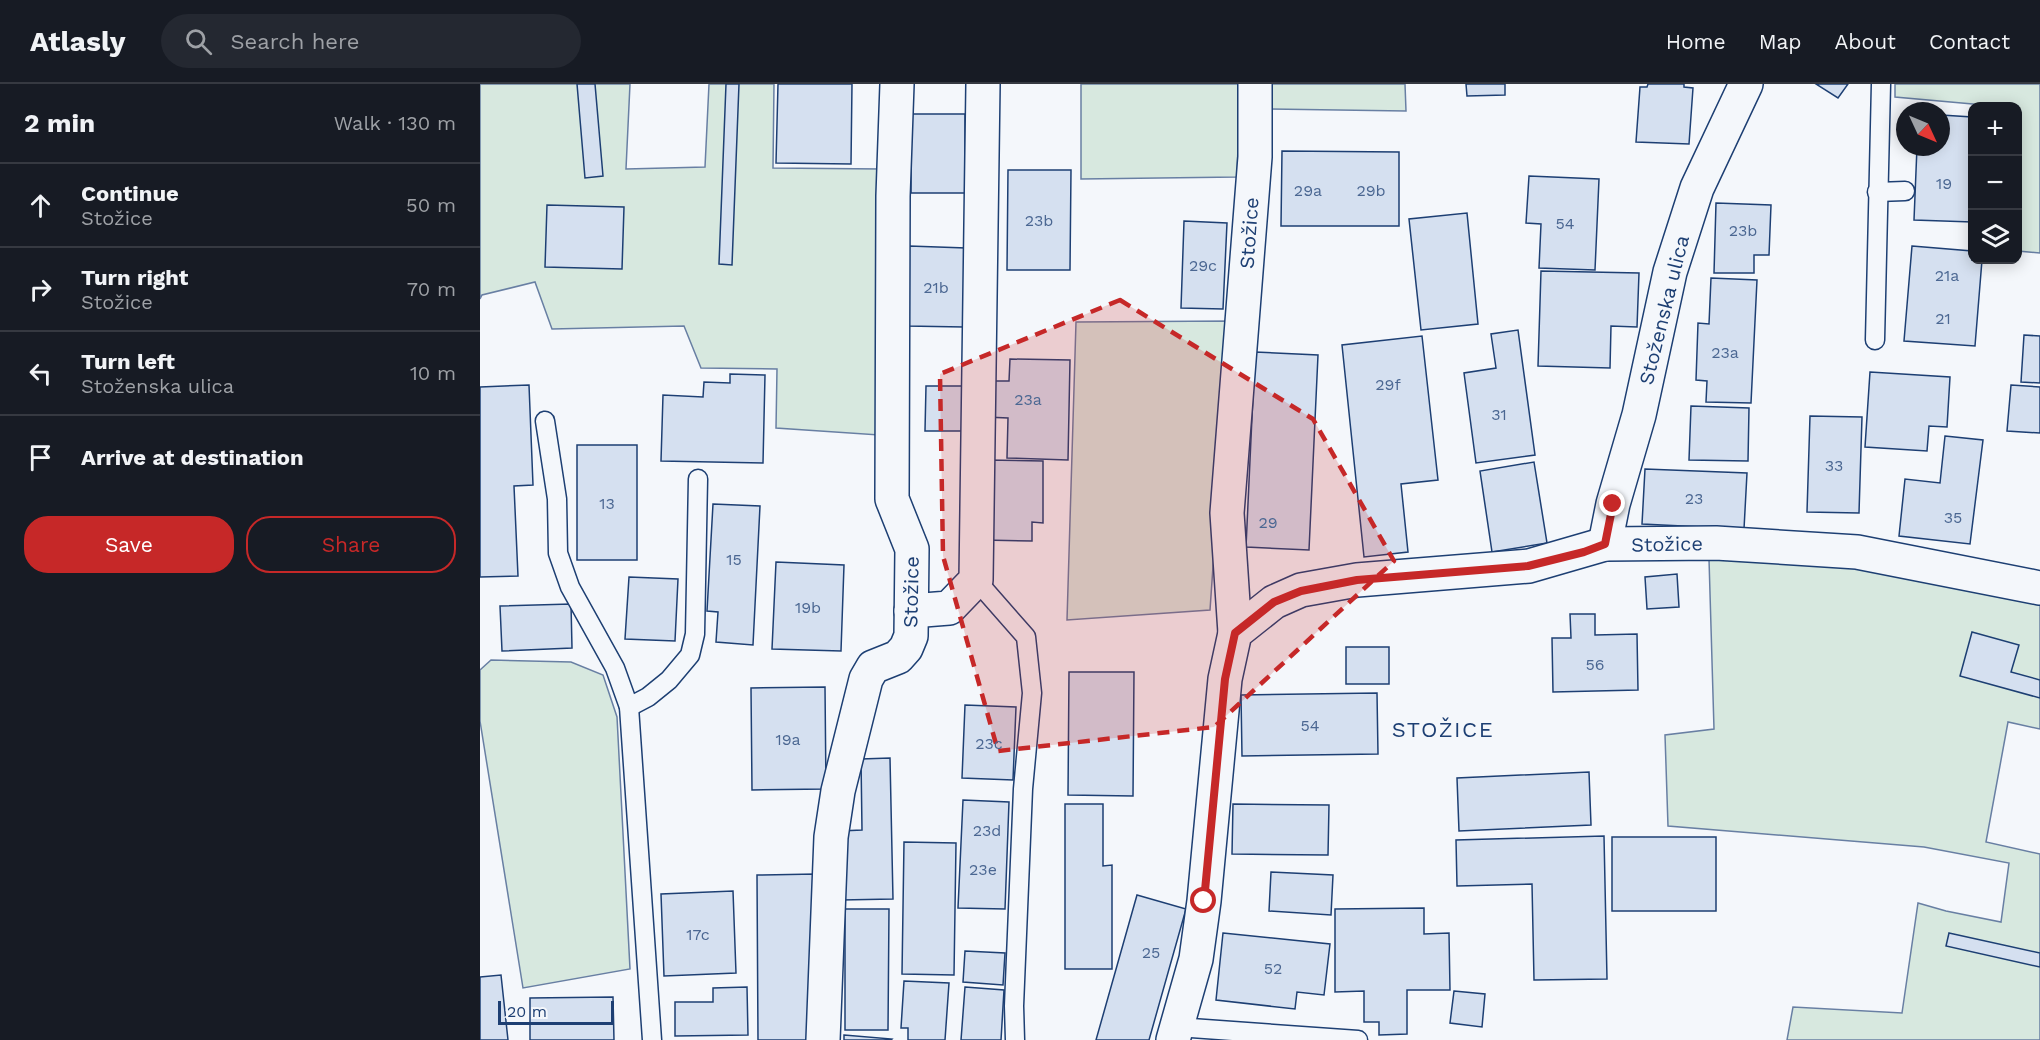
<!DOCTYPE html>
<html lang="en">
<head>
<meta charset="utf-8">
<style>
  body { margin:0; font-family:"Work Sans",sans-serif; background:#242831; color:#f1f3f6 }
  .controls { position:absolute; right:18px; top:18px; display:grid; overflow:hidden; border-radius:12px; box-shadow:0 3px 15px #0003 }
  .controls button { width:54px; height:54px; display:grid; place-items:center; padding:0; border:0; border-bottom:2px solid #363941; background:#171b24; color:#f1f3f6; font:30px sans-serif }
  .compass { position:absolute; left:1416px; top:18px; width:54px; height:54px; border-radius:50%; background:#171b24; box-shadow:0 3px 15px #0003; rotate:134deg }
  .scale { position:absolute; left:18px; bottom:15px; width:116px; box-sizing:border-box; padding-left:6px; border:3px solid #1d3f73; border-top:0; font-size:16px; line-height:21px; white-space:nowrap; color:#1d3f73; -webkit-text-stroke:4px #f4f7fb; paint-order:stroke }
  .stop { position:absolute; width:18px; height:18px; margin:-14px; border:4px solid #c62828; border-radius:50%; background:#fff }
  .stop.end { background:#c62828; border-color:#fff; box-shadow:0 2px 6px #0008 }
  .list { margin:0; padding:0; list-style:none }
  h2 { display:flex; justify-content:space-between; align-items:center; height:78px; margin:0; padding:0 24px; font-size:26px }
  h2 small { font-size:20px; font-weight:400; color:#9ea1a6 }
  .list li { display:grid; grid-template-columns:39px 1fr auto; gap:18px; align-items:center; box-sizing:border-box; height:84px; padding:0 24px; border-top:2px solid #363941 }
  .list b { display:block; font-size:22px; white-space:nowrap }
  .list p { margin:0; font-size:20px; white-space:nowrap; color:#9ea1a6 }
  .list em { font-size:20px; font-style:normal; color:#9ea1a6 }
  .actions { display:flex; gap:12px; padding:18px 24px }
  .actions a { flex:1; padding:14px 0; border:2px solid #c62828; border-radius:24px; text-align:center; font-size:21px; color:#c62828 }
  .actions .main { background:#c62828; color:#fff }
  .icon { flex:none; width:33px; height:33px; fill:none; stroke:currentColor; stroke-width:2; stroke-linecap:round; stroke-linejoin:round }
  .map { position:relative; flex:none; width:1560px; height:956px; overflow:hidden }
  header { display:flex; align-items:center; gap:36px; box-sizing:border-box; height:84px; padding:0 30px; background:#171b24; border-bottom:2px solid #363941 }
  header strong { font-size:28px }
  nav { display:flex; gap:33px; margin-inline-start:auto; font-size:21px }
  .search { width:420px; height:54px; background:#242831; display:flex; align-items:center; gap:15px; box-sizing:border-box; padding:0 21px; border-radius:33px; color:#9ea1a6; font-size:22px }
  main { display:flex }
  aside { flex:1; background:#171b24 }
  .map>svg:first-child { display:block }
  .green { fill:#d7e8df; stroke:#687fa3; stroke-width:1.5 }
  .building { fill:#d5e0f0; stroke:#1d3f73; stroke-width:1.5 }
  .lines { fill:none; stroke-linecap:round; stroke-linejoin:round }
  .service-casing { stroke:#1d3f73; stroke-width:21 }
  .minor-casing { stroke:#1d3f73; stroke-width:36 }
  .service { stroke:#f4f7fb; stroke-width:18 }
  .minor { stroke:#f4f7fb; stroke-width:33 }
  .route { stroke:#c62828; stroke-width:8 }
  .marked { fill:#c62828; fill-opacity:0.2; stroke:#c62828; stroke-width:4.5; stroke-dasharray:12 8; stroke-linejoin:round }
  .labels { text-anchor:middle; dominant-baseline:central; stroke-width:4.5; stroke-linejoin:round; paint-order:stroke }
  .number-label { font-size:16px; fill:#4b6792 }
  .street-label { font-size:20px; fill:#1d3f73; stroke:#f4f7fb }
  .quarter-label { font-size:22px; letter-spacing:1.5px; fill:#1d3f73; stroke:#f4f7fb }
</style>
</head>
<body>
<header>
<strong>Atlasly</strong>
<div class="search"><svg class="icon" aria-label="search" viewBox="0 0 24 24"><circle cx="10" cy="10" r="6"/><path d="M15 15l6 6"/></svg>Search here</div>
<nav><a>Home</a><a>Map</a><a>About</a><a>Contact</a></nav>
</header>
<main>
<aside>
<h2>2 min<small>Walk · 130 m</small></h2>
<ul class="list">
<li><svg class="icon" aria-label="ahead" viewBox="0 0 24 24"><path d="M12 20V5M6 11l6-6 6 6"/></svg><div><b>Continue</b><p>Stožice</p></div><em>50 m</em></li>
<li><svg class="icon" aria-label="right" viewBox="0 0 24 24"><path d="M7 20v-9h11M14 6l5 5-5 5"/></svg><div><b>Turn right</b><p>Stožice</p></div><em>70 m</em></li>
<li><svg class="icon" aria-label="left" viewBox="0 0 24 24"><path d="M17 20v-9H6M10 6l-5 5 5 5"/></svg><div><b>Turn left</b><p>Stoženska ulica</p></div><em>10 m</em></li>
<li><svg class="icon" aria-label="arrive" viewBox="0 0 24 24"><path d="M6 21V4h12l-3 4 3 4H6"/></svg><div><b>Arrive at destination</b></div></li>
</ul>
<div class="actions"><a class="main">Save</a><a>Share</a></div>
</aside>
<div class="map">
<svg width="1560" height="956" viewBox="0 0 1560 956">
  <rect width="100%" height="100%" fill="#f4f7fb"/>
  <g class="green">
    <polygon points="0,0 150,0 146,85 225,83 229,0 294,0 293,84 402,85 399,351 296,344 297,285 221,284 204,242 72,245 55,198 2,211 0,215"/>
    <polygon points="601,0 760,0 757,93 601,95"/>
    <polygon points="787,0 925,0 926,27 786,25"/>
    <polygon points="1415,0 1560,0 1560,169 1538,167 1538,22 1515,22 1415,13"/>
    <polygon points="750,237 730,526 587,536 596,238"/>
    <polygon points="1229,475 1357,479 1509,506 1560,520 1560,645 1528,638 1506,758 1560,770 1560,956 1307,956 1313,923 1422,929 1438,819 1466,827 1521,838 1529,779 1444,763 1188,742 1185,651 1234,645"/>
    <polygon points="11,576 91,578 123,591 137,633 150,885 43,904 0,637 0,586"/>
  </g>
  <g class="building">
    <polygon points="97,0 115,0 123,92 105,94"/>
    <polygon points="246,0 259,0 252,181 239,180"/>
    <polygon points="298,0 372,0 371,80 296,79"/>
    <polygon points="986,0 1025,0 1025,11 987,12"/>
    <polygon points="1168,0 1204,0 1204,3 1213,4 1209,60 1156,58 1160,3 1167,3"/>
    <polygon points="1336,0 1368,0 1358,14"/>
    <rect x="431" y="30" width="54" height="79"/>
    <polygon points="1461,31 1492,33 1492,138 1434,136 1437,63 1461,63"/>
    <polygon points="802,67 919,68 919,142 801,142"/>
    <polygon points="528,86 591,86 590,186 527,186"/>
    <polygon points="1049,92 1119,95 1115,186 1059,184 1061,140 1046,139"/>
    <polygon points="1236,119 1291,121 1289,171 1274,171 1274,189 1234,189"/>
    <polygon points="67,121 144,123 142,185 65,183"/>
    <polygon points="987,129 998,240 941,246 929,135"/>
    <polygon points="704,137 747,139 743,225 701,224"/>
    <polygon points="429,162 486,164 484,243 426,242"/>
    <polygon points="1432,162 1492,167 1492,176 1502,176 1495,262 1424,257"/>
    <polygon points="1061,187 1159,189 1157,243 1131,242 1130,284 1058,282"/>
    <polygon points="1231,194 1277,196 1271,319 1226,318 1227,297 1216,296 1218,239 1229,240"/>
    <polygon points="1038,246 1055,371 996,379 984,289 1016,284 1011,250"/>
    <polygon points="1544,251 1560,252 1560,299 1541,298"/>
    <polygon points="942,252 958,396 921,400 928,468 884,473 862,261"/>
    <polygon points="775,268 838,271 829,466 766,463"/>
    <polygon points="530,275 590,276 588,376 527,374 528,334 505,333 507,297 529,297"/>
    <polygon points="1390,288 1470,293 1467,343 1449,342 1447,367 1385,363"/>
    <polygon points="250,290 285,291 283,379 181,377 183,311 223,313 224,298 250,299"/>
    <polygon points="49,301 53,401 34,402 38,492 0,493 0,303"/>
    <polygon points="1531,301 1560,303 1560,349 1527,347"/>
    <polygon points="446,302 482,302 482,347 445,347"/>
    <polygon points="1211,322 1269,324 1268,377 1209,376"/>
    <polygon points="1330,332 1382,333 1379,429 1327,428"/>
    <polygon points="1465,352 1503,356 1490,460 1419,452 1425,395 1460,399"/>
    <rect x="97" y="361" width="60" height="115"/>
    <polygon points="505,376 563,377 563,439 552,438 552,457 503,456"/>
    <polygon points="1054,378 1067,459 1012,468 1000,387"/>
    <polygon points="1165,385 1267,389 1264,445 1162,440"/>
    <polygon points="233,420 280,422 273,561 236,558 238,528 227,527"/>
    <polygon points="296,478 364,481 361,567 292,565"/>
    <polygon points="1197,490 1199,523 1167,525 1165,493"/>
    <polygon points="149,493 198,495 195,557 145,555"/>
    <polygon points="91,520 92,564 22,567 20,522"/>
    <polygon points="1090,530 1115,530 1115,551 1157,550 1158,606 1073,608 1072,554 1091,554"/>
    <polygon points="1492,548 1539,561 1531,588 1560,596 1560,614 1480,592"/>
    <rect x="866" y="563" width="43" height="37"/>
    <polygon points="589,588 654,588 653,712 588,711"/>
    <polygon points="345,603 346,705 272,706 271,604"/>
    <polygon points="897,609 898,670 762,672 761,611"/>
    <polygon points="485,621 536,623 533,696 482,694"/>
    <polygon points="410,674 413,815 361,816 360,747 382,746 381,675"/>
    <polygon points="1109,688 1111,741 979,747 977,694"/>
    <polygon points="483,716 529,718 525,825 478,824"/>
    <polygon points="585,720 623,720 623,782 632,781 632,885 585,885"/>
    <polygon points="753,720 849,721 848,771 752,770"/>
    <polygon points="1124,752 1127,895 1054,896 1052,800 977,802 976,756"/>
    <rect x="1132" y="753" width="104" height="74"/>
    <polygon points="424,758 476,759 474,891 422,890"/>
    <polygon points="791,788 853,791 851,831 789,827"/>
    <polygon points="336,790 336,956 278,956 277,791"/>
    <polygon points="253,807 256,889 184,892 181,810"/>
    <polygon points="657,811 706,825 669,956 616,956"/>
    <polygon points="944,824 944,850 969,849 970,906 927,906 927,950 899,951 899,938 884,938 884,907 855,908 855,825"/>
    <polygon points="365,825 409,825 408,946 365,946"/>
    <polygon points="743,849 850,860 844,911 817,908 815,925 736,916"/>
    <polygon points="1469,849 1560,869 1560,883 1466,862"/>
    <polygon points="485,867 525,869 523,901 483,898"/>
    <polygon points="21,891 28,956 0,956 0,893"/>
    <polygon points="424,897 469,899 465,956 428,956 428,944 421,944"/>
    <polygon points="267,903 268,951 195,952 195,918 233,918 233,904"/>
    <polygon points="485,903 524,906 521,956 481,956"/>
    <polygon points="974,907 1005,910 1002,943 970,939"/>
    <polygon points="133,913 134,956 50,956 50,914"/>
    <polygon points="364,951 412,955 411,956 364,956"/>
  </g>
  <g class="lines">
    <g class="service-casing">
      <g id="service">
        <polyline points="1397,108 1425,107"/>
        <polyline points="1395,256 1401,0"/>
        <polyline points="65,337 77,415 78,469 90,503 135,584 149,623 172,956"/>
        <polyline points="496,496 546,553 552,609 543,705 534,922 535,956"/>
        <polyline points="149,623 168,613 189,596 210,571 215,550 218,395"/>
        <polyline points="697,943 878,956"/>
      </g>
    </g>
    <g class="minor-casing">
      <g id="minor">
        <polyline points="1125,460 1133,420 1159,331 1190,188 1217,104 1266,0"/>
        <polyline points="431,527 469,524 496,496 503,0"/>
        <polyline points="755,549 747,429 775,73 775,0"/>
        <polyline points="343,956 351,753 358,707 386,595 393,583 418,573 426,564 431,552 432,465 412,415 413,112 417,0"/>
        <polyline points="693,956 716,875 724,817 745,595 755,549 794,518 821,506 877,496 1049,482 1125,460 1236,459 1377,468 1560,504"/>
      </g>
    </g>
    <use href="#service" class="service"/>
    <use href="#minor" class="minor"/>
  </g>
  <g class="lines">
    <polyline class="route" points="724,817 745,595 755,549 794,518 821,507 877,496 1048,482 1104,468 1125,460 1133,420"/>
  </g>
  <path class="marked" d="M640,216l193,119 81,142 -180,166 -216,24 -55,-195 -3,-182z"/>
  <g class="labels">
    <g class="number-label">
      <text x="1464" y="99">19</text>
      <text x="828" y="106">29a</text>
      <text x="891" y="106">29b</text>
      <text x="559" y="136">23b</text>
      <text x="1085" y="139">54</text>
      <text x="1263" y="146">23b</text>
      <text x="723" y="181">29c</text>
      <text x="1467" y="191">21a</text>
      <text x="456" y="203">21b</text>
      <text x="1463" y="234">21</text>
      <text x="1245" y="268">23a</text>
      <text x="908" y="300">29f</text>
      <text x="548" y="315">23a</text>
      <text x="1019" y="330">31</text>
      <text x="1354" y="381">33</text>
      <text x="1214" y="414">23</text>
      <text x="127" y="419">13</text>
      <text x="1473" y="433">35</text>
      <text x="788" y="438">29</text>
      <text x="254" y="475">15</text>
      <text x="328" y="523">19b</text>
      <text x="1115" y="580">56</text>
      <text x="830" y="641">54</text>
      <text x="308" y="655">19a</text>
      <text x="509" y="659">23c</text>
      <text x="507" y="746">23d</text>
      <text x="503" y="785">23e</text>
      <text x="218" y="850">17c</text>
      <text x="671" y="868">25</text>
      <text x="793" y="884">52</text>
    </g>
    <g class="street-label">
      <text transform="translate(769 149) rotate(-86)">Stožice</text>
      <text transform="translate(1184 226) rotate(-76)">Stoženska ulica</text>
      <text transform="translate(1187 460) rotate(-1)">Stožice</text>
      <text transform="translate(431 508) rotate(-89)">Stožice</text>
    </g>
    <g class="quarter-label">
      <text x="963" y="645">STOŽICE</text>
    </g>
  </g>
</svg>
<div class="controls">
<button>+</button>
<button>−</button>
<button><svg class="icon" aria-label="layers" viewBox="0 0 24 24"><path d="M12 4l9 5-9 5-9-5zM3 14l9 5 9-5"/></svg></button>
</div>
<svg class="compass" viewBox="-18 -18 36 36"><path d="M0-13l5 13h-10z" fill="#e53935"/><path d="M0 13l5-13h-10z" fill="#9ea1a6"/></svg>
<div class="scale">20 m</div>
<div class="stop" style="left:724px;top:817px"></div>
<div class="stop end" style="left:1133px;top:420px"></div>
</div>
</main>
</body>
</html>
